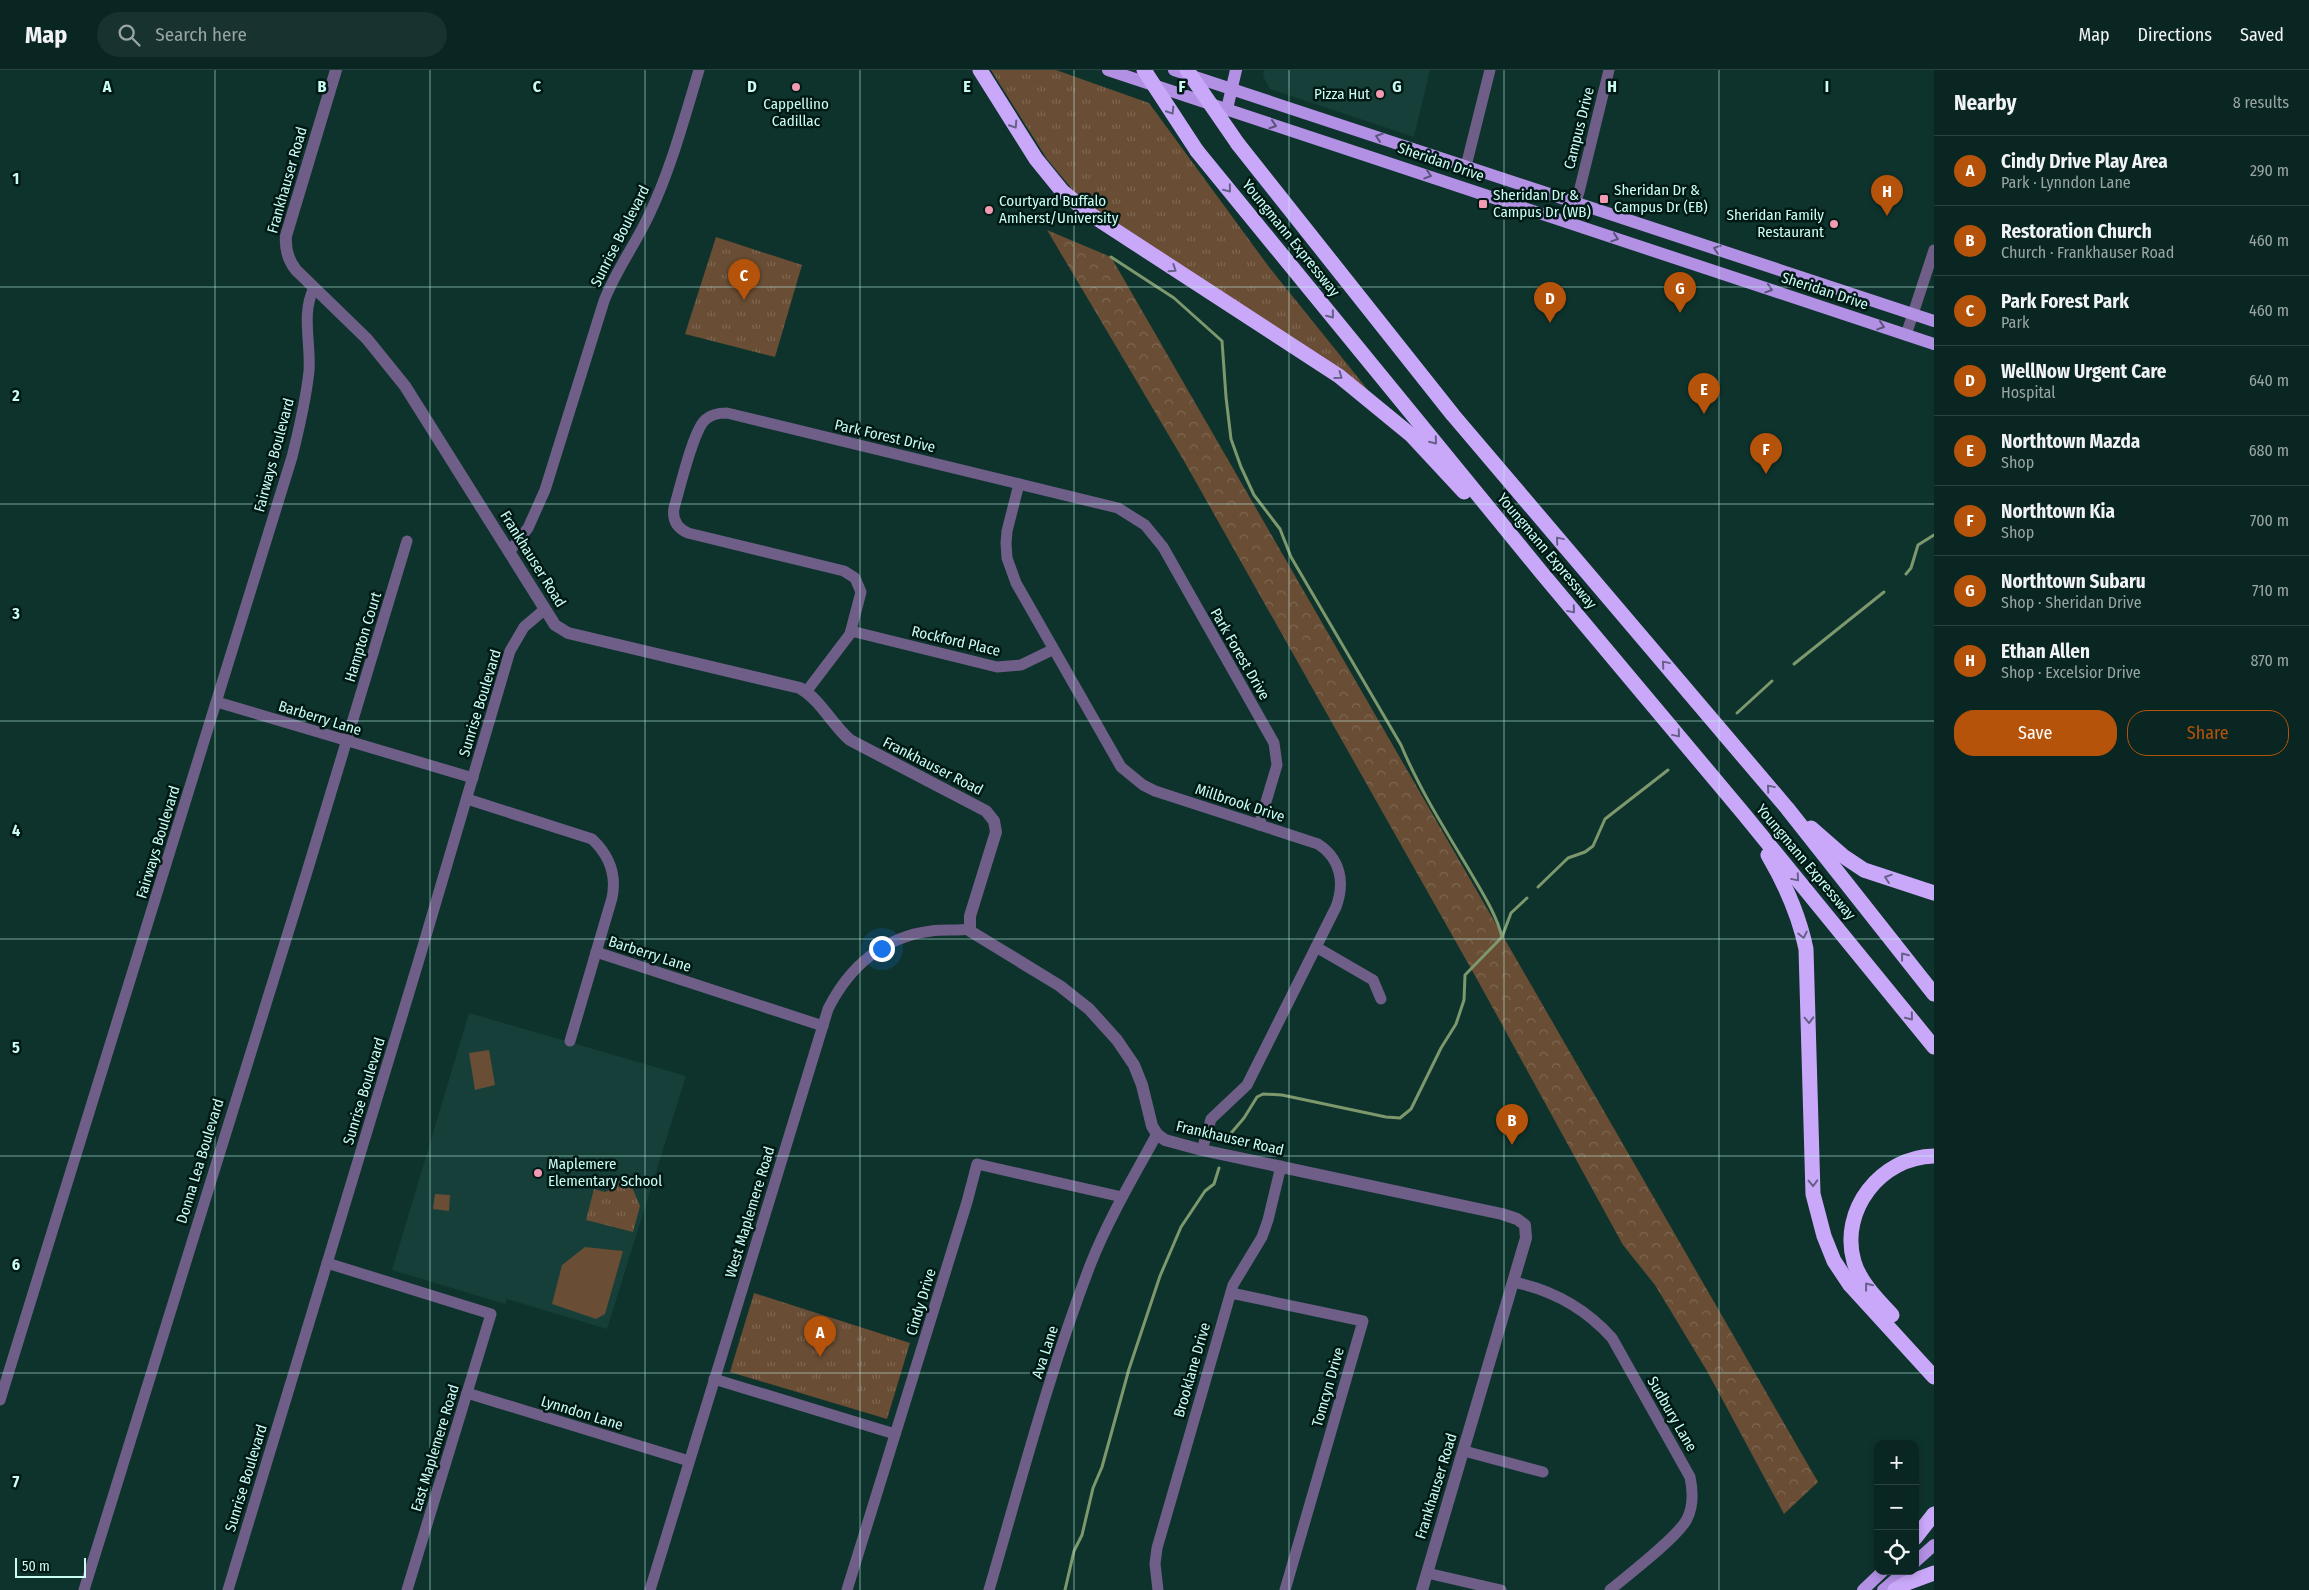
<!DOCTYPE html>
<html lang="en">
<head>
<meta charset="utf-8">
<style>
  body { margin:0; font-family:"Fira Sans Condensed",sans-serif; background:#18322f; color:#f1f3f6 }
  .controls { position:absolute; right:15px; bottom:15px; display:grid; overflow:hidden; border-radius:10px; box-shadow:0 2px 8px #0003 }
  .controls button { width:45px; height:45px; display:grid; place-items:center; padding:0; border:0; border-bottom:1px solid #2a4340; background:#0a2622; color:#f1f3f6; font:25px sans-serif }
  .scale { position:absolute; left:15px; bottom:12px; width:71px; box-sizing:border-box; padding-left:5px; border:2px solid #cafdf4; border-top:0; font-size:14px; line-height:18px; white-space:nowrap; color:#cafdf4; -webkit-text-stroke:4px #011915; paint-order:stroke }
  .you { position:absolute; left:881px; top:878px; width:18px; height:18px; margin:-12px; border:4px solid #fff; border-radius:50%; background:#1a73e8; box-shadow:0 0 0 8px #1a73e833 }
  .badge { display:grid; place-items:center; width:32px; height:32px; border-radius:50%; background:#b45309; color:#fff; font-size:16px; font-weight:700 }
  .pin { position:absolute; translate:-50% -41px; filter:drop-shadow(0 1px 2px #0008) }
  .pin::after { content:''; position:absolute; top:26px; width:18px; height:15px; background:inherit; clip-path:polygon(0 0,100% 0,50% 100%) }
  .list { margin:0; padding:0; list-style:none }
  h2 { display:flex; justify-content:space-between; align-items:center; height:65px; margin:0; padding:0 20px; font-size:21px }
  h2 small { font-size:16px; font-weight:400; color:#99a5a5 }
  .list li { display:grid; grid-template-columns:32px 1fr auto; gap:15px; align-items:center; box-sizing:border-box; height:70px; padding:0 20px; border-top:1px solid #2a4340 }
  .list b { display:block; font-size:19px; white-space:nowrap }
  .list p { margin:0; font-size:16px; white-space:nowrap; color:#99a5a5 }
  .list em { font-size:16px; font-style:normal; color:#99a5a5 }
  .actions { display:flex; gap:10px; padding:15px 20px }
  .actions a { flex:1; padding:11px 0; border:1px solid #b45309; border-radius:20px; text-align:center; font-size:18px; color:#b45309 }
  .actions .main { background:#b45309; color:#fff }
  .icon { flex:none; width:28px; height:28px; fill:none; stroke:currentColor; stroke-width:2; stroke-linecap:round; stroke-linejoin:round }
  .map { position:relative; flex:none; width:1934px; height:1520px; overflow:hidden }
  header { display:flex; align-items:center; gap:30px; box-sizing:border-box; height:70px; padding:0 25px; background:#0a2622; border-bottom:1px solid #2a4340 }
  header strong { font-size:24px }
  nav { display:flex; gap:28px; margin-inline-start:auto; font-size:18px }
  .search { width:350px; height:45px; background:#18322f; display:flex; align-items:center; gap:12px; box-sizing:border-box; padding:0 18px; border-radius:28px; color:#99a5a5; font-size:19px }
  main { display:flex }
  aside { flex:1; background:#0a2622 }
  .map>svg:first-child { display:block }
  .built { fill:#163f39 }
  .grass { fill:url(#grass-tufts) }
  .forest { fill:url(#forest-crowns) }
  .pitch { fill:#694d34 }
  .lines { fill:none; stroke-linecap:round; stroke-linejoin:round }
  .stream { stroke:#7d986c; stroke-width:3 }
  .minor { stroke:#6f5f88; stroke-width:11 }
  .tertiary { stroke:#6f5f88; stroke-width:12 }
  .primary { stroke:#b290e4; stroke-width:12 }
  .motorway { stroke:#c9a8f9; stroke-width:15 }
  .motorway-bridge { stroke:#c9a8f9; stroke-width:15 }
  .oneway { stroke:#656087 }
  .oneway2 { stroke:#5a547c }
  .grid { fill:none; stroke:#cafdf4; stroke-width:1; stroke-opacity:0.55 }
  .poi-dot { fill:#f19ab1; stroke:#011915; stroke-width:2 }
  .labels { text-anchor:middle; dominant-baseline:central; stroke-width:5; stroke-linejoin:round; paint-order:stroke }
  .poi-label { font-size:15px; fill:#cafdf4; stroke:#011915; text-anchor:start }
  .street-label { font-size:15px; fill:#cafdf4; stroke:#011915 }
  .grid-label { font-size:16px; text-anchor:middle; font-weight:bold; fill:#cafdf4; stroke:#011915; stroke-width:5; stroke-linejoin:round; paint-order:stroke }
</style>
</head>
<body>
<header>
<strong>Map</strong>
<div class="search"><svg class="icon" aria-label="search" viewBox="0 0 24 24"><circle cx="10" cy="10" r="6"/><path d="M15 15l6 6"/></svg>Search here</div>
<nav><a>Map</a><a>Directions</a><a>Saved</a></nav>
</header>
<main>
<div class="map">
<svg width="1934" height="1520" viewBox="0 0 1934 1520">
  <defs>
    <pattern id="grass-tufts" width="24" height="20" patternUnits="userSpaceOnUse" patternTransform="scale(1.25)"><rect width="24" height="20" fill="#694d34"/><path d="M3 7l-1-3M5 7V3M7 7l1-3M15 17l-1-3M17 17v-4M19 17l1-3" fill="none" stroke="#7d6852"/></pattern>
    <pattern id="forest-crowns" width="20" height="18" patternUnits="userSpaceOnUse" patternTransform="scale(1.25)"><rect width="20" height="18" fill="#694d34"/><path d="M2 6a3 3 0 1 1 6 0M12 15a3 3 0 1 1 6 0" fill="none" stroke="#7d6852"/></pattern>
  </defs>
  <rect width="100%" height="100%" fill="#0e332d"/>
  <g class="built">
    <polygon points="1264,0 1430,0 1414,67 1270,19 1263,6"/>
    <polygon points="469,943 686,1006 607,1259 507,1229 505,1234 392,1200"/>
  </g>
  <g class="grass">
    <polygon points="991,0 1056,0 1149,33 1269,197 1368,320 1082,131 1047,89"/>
    <polygon points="716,167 802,195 775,287 685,264"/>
    <polygon points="619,1106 628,1108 640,1136 633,1162 586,1150 594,1119 605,1122 611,1119 611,1115"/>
    <polygon points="435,1124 450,1125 449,1141 433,1139"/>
    <polygon points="754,1223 910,1273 887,1349 730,1302"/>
  </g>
  <polygon class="forest" points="1047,160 1111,187 1818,1412 1784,1444 1707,1301 1655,1215 1623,1175 1478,911 1184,391"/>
  <g class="pitch">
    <polygon points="489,980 495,1015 475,1020 469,983"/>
    <polygon points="585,1177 623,1181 605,1244 596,1249 552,1234 562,1195"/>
  </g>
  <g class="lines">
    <g class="stream">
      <path d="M1111,187l63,41 48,43 4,56 5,42 10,28 13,28 26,34 11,28 110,188c18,43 43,83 67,123 12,21 28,45 34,69"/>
      <polyline points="1906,504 1911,498 1918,475 1934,465"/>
      <polyline points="1794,594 1884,522"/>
      <polyline points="1737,643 1772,611"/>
      <polyline points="1538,817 1568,788 1585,782 1593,776 1605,749 1668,700"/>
      <polyline points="1226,1069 1244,1048 1257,1027 1263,1024 1282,1025 1386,1047 1400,1048 1411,1039 1441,978 1456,954 1464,930 1465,905 1502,867 1511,843 1527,828"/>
      <polyline points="1065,1520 1074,1481 1082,1465 1093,1418 1102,1397 1129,1299 1160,1206 1181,1157 1205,1121 1214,1114 1219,1098"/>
    </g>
    <g class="minor">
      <polyline points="1466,96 1490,0"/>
      <polyline points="1568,152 1579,122 1609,0"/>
      <polyline points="1906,265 1934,180"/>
      <path d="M1019,414l-12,47 -1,12 1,15 9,25 105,184 22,18 12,6 163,53c23,15 27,39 18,63l-89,178 -36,34 -9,31"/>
      <path d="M509,482l19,-24 17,-38 59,-189c12,-31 31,-56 45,-86 22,-46 35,-96 50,-145"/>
      <polyline points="851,561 997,597 1021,595 1052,580"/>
      <path d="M806,622l44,-58 11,-42 -6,-14 -11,-7 -156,-38c-11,-5 -16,-13 -14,-25 6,-20 19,-77 31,-88 6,-6 14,-7 22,-7l391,95 27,17 18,22 111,196 3,22 -18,60"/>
      <polyline points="217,632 473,708"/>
      <path d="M467,729l125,40c17,16 25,35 20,59l-42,143"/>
      <polyline points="1316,877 1373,910 1381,929"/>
      <polyline points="596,882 823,956"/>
      <polyline points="327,1193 491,1244 407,1520"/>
      <path d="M1513,1212c40,8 72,26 99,56l78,139c3,14 4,28 -3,42 -9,18 -59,56 -77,71"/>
      <polyline points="1231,1223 1363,1251 1285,1520"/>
      <polyline points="714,1309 895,1364"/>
      <polyline points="467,1323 689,1391"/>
      <path d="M0,1330l292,-943c7,-28 14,-57 17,-86 2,-28 -8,-58 5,-83"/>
      <polyline points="1464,1381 1543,1402"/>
      <polyline points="1427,1503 1501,1520"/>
      <polyline points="84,1520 306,805 407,471"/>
      <polyline points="228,1520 418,893 510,581 524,557 544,540"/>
      <path d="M650,1520l178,-581c21,-42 55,-72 103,-78 13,-2 26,0 39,-2"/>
      <polyline points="847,1520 967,1132 977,1094 1122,1127"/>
      <path d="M989,1520c32,-109 61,-221 102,-327 18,-45 43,-87 66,-129"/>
      <polyline points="1158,1520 1155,1494 1157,1478 1233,1215 1262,1167 1268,1150 1281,1096"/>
    </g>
    <path class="tertiary" d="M336,0l-50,166c-1,13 2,24 10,34l71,69 38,47 150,239 13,8 232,55c21,12 32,37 50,52l136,71 8,10 2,11 -26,84v15l90,55 29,23 28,31 17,25 8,20 10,41 5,8 8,6 37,10 300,64 15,5 8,6 1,13 -104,352"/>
    <g class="primary">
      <polyline points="1108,0 1934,274"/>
      <polyline points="1174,0 1934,251"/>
      <polyline points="1227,39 1236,0"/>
      <polyline points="1915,1492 1934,1475"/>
      <polyline points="1863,1520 1883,1501"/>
      <polyline points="1883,1520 1905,1501"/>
    </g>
    <g class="motorway">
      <polyline points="980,0 1036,89 1062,121 1090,144 1339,306 1411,365 1464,422"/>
      <polyline points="1238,74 1453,345 1787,738 1934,924"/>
      <polyline points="1197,81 1541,502 1743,743 1934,977"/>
      <polyline points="1811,758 1843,786 1864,800 1934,823"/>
      <path d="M1768,785c17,29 31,60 38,94l7,245 11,42 10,25 16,24 84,92"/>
      <path d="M1892,1245c-14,-15 -32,-33 -38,-53 -15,-52 27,-105 80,-106"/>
      <polyline points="1915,1468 1934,1444"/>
      <polyline points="1895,1520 1907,1513 1934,1503"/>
    </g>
    <g class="motorway-bridge">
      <polyline points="1144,0 1197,81"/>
      <polyline points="1187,0 1238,74"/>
    </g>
  </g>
  <defs><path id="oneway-chevron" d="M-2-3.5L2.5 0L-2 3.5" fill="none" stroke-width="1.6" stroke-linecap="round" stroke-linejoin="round" transform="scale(1.25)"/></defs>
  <g class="oneway">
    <use href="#oneway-chevron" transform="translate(1171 41) rotate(57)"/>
    <use href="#oneway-chevron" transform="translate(1014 55) rotate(57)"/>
    <use href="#oneway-chevron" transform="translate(1228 119) rotate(51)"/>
    <use href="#oneway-chevron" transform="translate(1173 199) rotate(34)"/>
    <use href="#oneway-chevron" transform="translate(1331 245) rotate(51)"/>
    <use href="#oneway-chevron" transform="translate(1339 306) rotate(36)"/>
    <use href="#oneway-chevron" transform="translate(1434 371) rotate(51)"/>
    <use href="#oneway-chevron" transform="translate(1559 470) rotate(-130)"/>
    <use href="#oneway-chevron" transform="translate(1572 540) rotate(50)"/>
    <use href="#oneway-chevron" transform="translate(1665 594) rotate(-130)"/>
    <use href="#oneway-chevron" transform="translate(1677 664) rotate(50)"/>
    <use href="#oneway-chevron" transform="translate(1770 718) rotate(-130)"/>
    <use href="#oneway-chevron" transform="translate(1796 808) rotate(50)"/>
    <use href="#oneway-chevron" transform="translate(1888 808) rotate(-161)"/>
    <use href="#oneway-chevron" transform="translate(1803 865) rotate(78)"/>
    <use href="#oneway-chevron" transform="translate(1904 886) rotate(-128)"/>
    <use href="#oneway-chevron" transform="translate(1910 947) rotate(51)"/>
    <use href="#oneway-chevron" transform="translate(1809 950) rotate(88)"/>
    <use href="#oneway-chevron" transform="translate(1813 1113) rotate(89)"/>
    <use href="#oneway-chevron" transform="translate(1868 1216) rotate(-128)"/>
  </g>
  <g class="oneway2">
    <use href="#oneway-chevron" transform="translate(1273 55) rotate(18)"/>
    <use href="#oneway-chevron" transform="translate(1379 67) rotate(-162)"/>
    <use href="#oneway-chevron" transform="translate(1428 105) rotate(18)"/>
    <use href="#oneway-chevron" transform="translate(1615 168) rotate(18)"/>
    <use href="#oneway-chevron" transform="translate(1717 179) rotate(-162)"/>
    <use href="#oneway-chevron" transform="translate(1769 219) rotate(18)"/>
    <use href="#oneway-chevron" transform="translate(1881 256) rotate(18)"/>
  </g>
  <path class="grid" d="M215,0v1520M430,0v1520M645,0v1520M860,0v1520M1074,0v1520M1289,0v1520M1504,0v1520M1719,0v1520M0,217h1934M0,434h1934M0,651h1934M0,869h1934M0,1086h1934M0,1303h1934"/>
  <g class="poi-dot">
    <circle cx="796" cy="17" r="5"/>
    <circle cx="1380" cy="24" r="5"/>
    <rect x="1599" y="124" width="10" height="10" rx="2.5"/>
    <rect x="1478" y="129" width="10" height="10" rx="2.5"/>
    <circle cx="989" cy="140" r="5"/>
    <circle cx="1834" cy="154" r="5"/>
    <circle cx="538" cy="1103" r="5"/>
  </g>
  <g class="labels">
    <g class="poi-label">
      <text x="1370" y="24" text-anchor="end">Pizza Hut</text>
      <text x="796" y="34" text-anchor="middle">Cappellino<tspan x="796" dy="17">Cadillac</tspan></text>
      <text x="1614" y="120">Sheridan Dr &amp;<tspan x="1614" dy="17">Campus Dr (EB)</tspan></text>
      <text x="1493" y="125">Sheridan Dr &amp;<tspan x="1493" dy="17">Campus Dr (WB)</tspan></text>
      <text x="999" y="131">Courtyard Buffalo<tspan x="999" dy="17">Amherst/University</tspan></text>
      <text x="1824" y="145" text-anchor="end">Sheridan Family<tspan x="1824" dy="17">Restaurant</tspan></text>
      <text x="548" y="1094">Maplemere<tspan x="548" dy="17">Elementary School</tspan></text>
    </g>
    <g class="street-label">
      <text transform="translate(1579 58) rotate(-76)">Campus Drive</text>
      <text transform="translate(1441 92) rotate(19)">Sheridan Drive</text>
      <text transform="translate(287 110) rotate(-74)">Frankhauser Road</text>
      <text transform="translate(620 166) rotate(-63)">Sunrise Boulevard</text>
      <text transform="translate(1291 168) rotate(51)">Youngmann Expressway</text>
      <text transform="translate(1825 221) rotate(18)">Sheridan Drive</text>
      <text transform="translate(885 366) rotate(13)">Park Forest Drive</text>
      <text transform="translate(274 385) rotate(-75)">Fairways Boulevard</text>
      <text transform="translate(1547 481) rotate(50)">Youngmann Expressway</text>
      <text transform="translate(533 489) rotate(58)">Frankhauser Road</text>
      <text transform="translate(363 567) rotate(-73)">Hampton Court</text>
      <text transform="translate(956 571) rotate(13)">Rockford Place</text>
      <text transform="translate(1240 584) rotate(60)">Park Forest Drive</text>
      <text transform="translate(480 633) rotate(-73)">Sunrise Boulevard</text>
      <text transform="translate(320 648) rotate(17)">Barberry Lane</text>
      <text transform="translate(933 696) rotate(27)">Frankhauser Road</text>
      <text transform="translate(1240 733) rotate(18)">Millbrook Drive</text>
      <text transform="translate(158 772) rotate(-73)">Fairways Boulevard</text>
      <text transform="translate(1806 792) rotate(50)">Youngmann Expressway</text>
      <text transform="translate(650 884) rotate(18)">Barberry Lane</text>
      <text transform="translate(364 1021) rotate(-73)">Sunrise Boulevard</text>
      <text transform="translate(1230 1068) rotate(13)">Frankhauser Road</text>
      <text transform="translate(200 1091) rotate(-73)">Donna Lea Boulevard</text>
      <text transform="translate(750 1142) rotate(-73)">West Maplemere Road</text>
      <text transform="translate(921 1232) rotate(-73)">Cindy Drive</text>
      <text transform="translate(1045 1282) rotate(-72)">Ava Lane</text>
      <text transform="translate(1192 1300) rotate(-74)">Brooklane Drive</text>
      <text transform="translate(1328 1317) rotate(-74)">Tomcyn Drive</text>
      <text transform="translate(582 1343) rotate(17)">Lynndon Lane</text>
      <text transform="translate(1672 1344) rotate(60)">Sudbury Lane</text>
      <text transform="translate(435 1378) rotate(-73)">East Maplemere Road</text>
      <text transform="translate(246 1408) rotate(-73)">Sunrise Boulevard</text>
      <text transform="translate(1436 1416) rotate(-73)">Frankhauser Road</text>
    </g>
  </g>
  <g class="grid-label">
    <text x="107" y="22">A</text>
    <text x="322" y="22">B</text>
    <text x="537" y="22">C</text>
    <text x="752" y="22">D</text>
    <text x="967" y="22">E</text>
    <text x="1182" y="22">F</text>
    <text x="1397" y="22">G</text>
    <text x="1612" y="22">H</text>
    <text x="1827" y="22">I</text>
    <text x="16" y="114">1</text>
    <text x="16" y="331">2</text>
    <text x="16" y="549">3</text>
    <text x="16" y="766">4</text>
    <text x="16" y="983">5</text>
    <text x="16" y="1200">6</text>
    <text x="16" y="1417">7</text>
  </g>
</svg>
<div class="controls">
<button>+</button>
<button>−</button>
<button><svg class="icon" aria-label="locate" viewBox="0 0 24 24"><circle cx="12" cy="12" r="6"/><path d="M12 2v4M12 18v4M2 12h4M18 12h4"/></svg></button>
</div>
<div class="scale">50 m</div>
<div class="you"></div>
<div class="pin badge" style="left:820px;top:1287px">A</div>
<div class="pin badge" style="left:1512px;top:1075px">B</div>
<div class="pin badge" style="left:744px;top:230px">C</div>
<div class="pin badge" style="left:1550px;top:253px">D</div>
<div class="pin badge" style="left:1704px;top:344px">E</div>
<div class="pin badge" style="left:1766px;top:404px">F</div>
<div class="pin badge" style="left:1680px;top:243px">G</div>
<div class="pin badge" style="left:1887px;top:146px">H</div>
</div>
<aside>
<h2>Nearby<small>8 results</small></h2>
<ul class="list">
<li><span class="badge">A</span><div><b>Cindy Drive Play Area</b><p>Park · Lynndon Lane</p></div><em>290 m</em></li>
<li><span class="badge">B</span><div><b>Restoration Church</b><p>Church · Frankhauser Road</p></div><em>460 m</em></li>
<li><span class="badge">C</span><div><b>Park Forest Park</b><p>Park</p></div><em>460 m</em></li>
<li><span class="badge">D</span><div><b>WellNow Urgent Care</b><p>Hospital</p></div><em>640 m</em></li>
<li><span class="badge">E</span><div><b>Northtown Mazda</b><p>Shop</p></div><em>680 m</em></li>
<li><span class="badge">F</span><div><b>Northtown Kia</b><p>Shop</p></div><em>700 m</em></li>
<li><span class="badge">G</span><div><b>Northtown Subaru</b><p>Shop · Sheridan Drive</p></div><em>710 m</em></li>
<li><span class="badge">H</span><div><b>Ethan Allen</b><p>Shop · Excelsior Drive</p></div><em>870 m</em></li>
</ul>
<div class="actions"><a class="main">Save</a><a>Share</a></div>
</aside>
</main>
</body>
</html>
